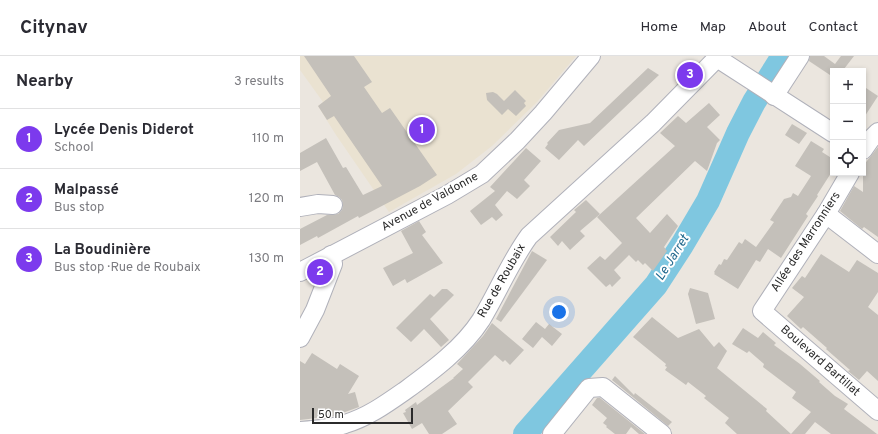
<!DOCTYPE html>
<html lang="en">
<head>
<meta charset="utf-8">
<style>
  body { margin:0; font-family:Overpass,sans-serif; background:#f7f7f7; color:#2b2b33 }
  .controls { position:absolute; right:12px; top:12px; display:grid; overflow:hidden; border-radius:0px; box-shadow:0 2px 6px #0003 }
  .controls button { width:36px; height:36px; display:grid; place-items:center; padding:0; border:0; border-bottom:1px solid #e1e1e2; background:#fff; color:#2b2b33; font:20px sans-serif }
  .scale { position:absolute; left:12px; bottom:10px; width:101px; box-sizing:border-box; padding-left:4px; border:2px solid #2b2b2b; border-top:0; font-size:11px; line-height:14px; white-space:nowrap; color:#2b2b2b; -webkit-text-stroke:3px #fff; paint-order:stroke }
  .you { position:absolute; left:259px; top:256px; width:14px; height:14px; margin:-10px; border:3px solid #fff; border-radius:50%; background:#1a73e8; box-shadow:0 0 0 6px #1a73e833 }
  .badge { display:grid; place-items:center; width:26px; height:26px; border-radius:50%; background:#7c3aed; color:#fff; font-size:13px; font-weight:700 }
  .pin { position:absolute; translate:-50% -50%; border:2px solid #fff; box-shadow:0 1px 4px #0006 }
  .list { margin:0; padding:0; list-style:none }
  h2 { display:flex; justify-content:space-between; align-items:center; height:52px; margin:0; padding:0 16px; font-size:17px }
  h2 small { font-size:13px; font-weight:400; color:#7c7c81 }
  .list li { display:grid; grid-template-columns:26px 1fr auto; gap:12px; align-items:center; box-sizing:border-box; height:60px; padding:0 16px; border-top:1px solid #e1e1e2 }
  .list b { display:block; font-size:15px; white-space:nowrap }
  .list p { margin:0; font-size:13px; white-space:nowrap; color:#7c7c81 }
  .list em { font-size:13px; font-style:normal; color:#7c7c81 }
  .icon { flex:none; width:22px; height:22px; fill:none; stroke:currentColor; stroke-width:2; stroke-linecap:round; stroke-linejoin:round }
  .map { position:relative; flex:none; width:578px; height:378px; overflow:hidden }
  header { display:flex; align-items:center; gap:24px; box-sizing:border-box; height:56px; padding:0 20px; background:#fff; border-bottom:1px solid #e1e1e2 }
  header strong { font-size:19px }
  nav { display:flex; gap:22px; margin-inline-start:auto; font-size:14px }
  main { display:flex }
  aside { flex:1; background:#fff }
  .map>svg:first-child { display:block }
  .education { fill:#eae2d1 }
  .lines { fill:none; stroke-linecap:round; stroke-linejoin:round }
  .river { stroke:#7fc7e0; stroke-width:24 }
  .building { fill:#c4c0ba }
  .minor-casing { stroke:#b0b1ba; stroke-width:20 }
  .minor { stroke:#fff; stroke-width:18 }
  .labels { text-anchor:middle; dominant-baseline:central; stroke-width:4; stroke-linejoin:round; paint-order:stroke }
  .street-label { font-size:12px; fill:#2b2b2b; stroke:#fff }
  .water-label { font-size:13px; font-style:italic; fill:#1e678c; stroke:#fff }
</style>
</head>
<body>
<header>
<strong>Citynav</strong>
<nav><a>Home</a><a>Map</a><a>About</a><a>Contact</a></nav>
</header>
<main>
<aside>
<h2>Nearby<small>3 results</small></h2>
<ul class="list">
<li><span class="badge">1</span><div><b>Lycée Denis Diderot</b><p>School</p></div><em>110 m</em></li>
<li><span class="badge">2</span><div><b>Malpassé</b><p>Bus stop</p></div><em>120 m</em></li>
<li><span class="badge">3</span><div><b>La Boudinière</b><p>Bus stop · Rue de Roubaix</p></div><em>130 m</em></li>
</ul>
</aside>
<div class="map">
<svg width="578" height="378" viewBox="0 0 578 378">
  <rect width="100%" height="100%" fill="#ebe6df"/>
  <polygon class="education" points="0,0 276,0 237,46 192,90 156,118 89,156 36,79 18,50 23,46 0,14"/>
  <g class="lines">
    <polyline class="river" points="225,378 356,229 382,189 408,145 438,77 454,46 483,0"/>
  </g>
  <g class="building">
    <polygon points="4,0 54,0 72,26 64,31 82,57 90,52 137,119 120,130 59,162 58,160 18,182 17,180 0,189 0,173 27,159 38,158 42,154 43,149 42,144 39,141 35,139 17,106 0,115 0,97 26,82 43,112 46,111 63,139 82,130 34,60 27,64 18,50 31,40"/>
    <polygon points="510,0 524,0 535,8 541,0 554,0 544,13 546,15 533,15 533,21 509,5"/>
    <polygon points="348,12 359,19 284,90 278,84 259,104 245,92 248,88 247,87 259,74 290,67"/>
    <polygon points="563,30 578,40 563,63"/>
    <polygon points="215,34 226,45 224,47 226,50 216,60 208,53 202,59 187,44 186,37 193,36 197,38 204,45"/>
    <polygon points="409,47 420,59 407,71 420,84 417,87 407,115 395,105 336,162 350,177 367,158 378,170 364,191 367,195 353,215 345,207 343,209 338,204 336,206 329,199 314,214 321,222 312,231 310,228 306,231 287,212 300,200 305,204 322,187 297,161 375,90 360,77 378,60 386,67"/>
    <polygon points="492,68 507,77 499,88 485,79"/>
    <polygon points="511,85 524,93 522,96 533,103 533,114 517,139 518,140 506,158 508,160 481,202 468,193 460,206 456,204 438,233 414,218 415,217 414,216 419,208 421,209 424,203 427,204 439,186 442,188 445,183 456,191 474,166 470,164 484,143 491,141 493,137 498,140 511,120 495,110"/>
    <polygon points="578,91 578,181 564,171 562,173 540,155 554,130 563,136 563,110"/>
    <polygon points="226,92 241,105 224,124 230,130 217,143 207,135 195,149 203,159 196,165 192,161 181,169 170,155 195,135 190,131"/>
    <polygon points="286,144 300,158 280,175 285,180 270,194 262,185 258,190 250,181 276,156 274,154"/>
    <polygon points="119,165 126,176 122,179 143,207 107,227 105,223 93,230 83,212 113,197 101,175"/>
    <polygon points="232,195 247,204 201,266 196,263"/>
    <polygon points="521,198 549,216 557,204 578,217 578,236 568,251 578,259 578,325 567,315 559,324 548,315 550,314 526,293 527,292 503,271 501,273 487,260 504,241 492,232 502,220 505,222"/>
    <polygon points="390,232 408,237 415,263 396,268 388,238"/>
    <polygon points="142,233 147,233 154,239 130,263 149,284 141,291 124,273 111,286 96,272 130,238 134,241"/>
    <polygon points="352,261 378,282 399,273 414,291 419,286 427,295 417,312 467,353 466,355 491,378 511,356 492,342 496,336 463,311 464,308 449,295 447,297 432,288 443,272 458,282 463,276 476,287 474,289 500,308 520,325 519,326 535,340 548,348 544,353 577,378 531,378 515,366 505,378 437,378 425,367 429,362 404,342 406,340 388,326 386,329 365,314 367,311 365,310 366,308 333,281"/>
    <polygon points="236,266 245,273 249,268 262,278 252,290 242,281 233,292 222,283"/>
    <polygon points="192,267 224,294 210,309 205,304 203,306 195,299 168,326 173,331 148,355 157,368 142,378 129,378 122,367 112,373 103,357 106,356 105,354 116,346 117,349 154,322 153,322 163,313 157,308 183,280"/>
    <polygon points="12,297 37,313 40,308 59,320 48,338 55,336 59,351 34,360 0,364 0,305 5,308"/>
    <polygon points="315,320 334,339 335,337 372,366 368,370 312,324"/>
    <polygon points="297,342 300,342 345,378 339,378 331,371 326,378 315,378 306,371 307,370 303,367 307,362 292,349"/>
  </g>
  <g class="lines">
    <g class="minor-casing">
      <g id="minor">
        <polyline points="417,2 533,77"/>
        <polyline points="474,40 500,0"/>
        <polyline points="563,94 570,84 578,76"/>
        <polyline points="550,117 526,158 462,255 578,355"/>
        <polyline points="0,151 18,148 33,149"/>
        <polyline points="526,158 578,198"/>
        <polyline points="0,216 147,139 182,118 217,85 243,57 291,0"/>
        <polyline points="0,282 15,254 33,208 31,199"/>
        <path d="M0,375c15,-1 31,-2 45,-7 23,-7 41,-20 61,-34 26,-19 57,-42 75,-70 17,-28 29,-58 48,-84l124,-113 66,-67"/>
        <polyline points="252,378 289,332 303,331 362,378"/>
      </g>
    </g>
    <use href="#minor" class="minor"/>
  </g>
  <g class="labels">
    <g class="street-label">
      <text transform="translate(130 146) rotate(-29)">Avenue de Valdonne</text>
      <text transform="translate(506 186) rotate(-57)">Allée des Marronniers</text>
      <text transform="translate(202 225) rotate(-60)">Rue de Roubaix</text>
      <text transform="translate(520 305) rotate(41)">Boulevard Bartillat</text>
    </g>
    <g class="water-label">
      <text transform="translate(373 202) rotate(-58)">Le Jarret</text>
    </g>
  </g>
</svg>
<div class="controls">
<button>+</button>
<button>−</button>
<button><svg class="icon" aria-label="locate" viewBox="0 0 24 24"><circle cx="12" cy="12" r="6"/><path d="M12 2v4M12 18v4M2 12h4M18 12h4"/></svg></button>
</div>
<div class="scale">50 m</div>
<div class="you"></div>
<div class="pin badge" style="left:122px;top:74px">1</div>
<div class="pin badge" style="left:20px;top:216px">2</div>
<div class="pin badge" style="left:390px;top:19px">3</div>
</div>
</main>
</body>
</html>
